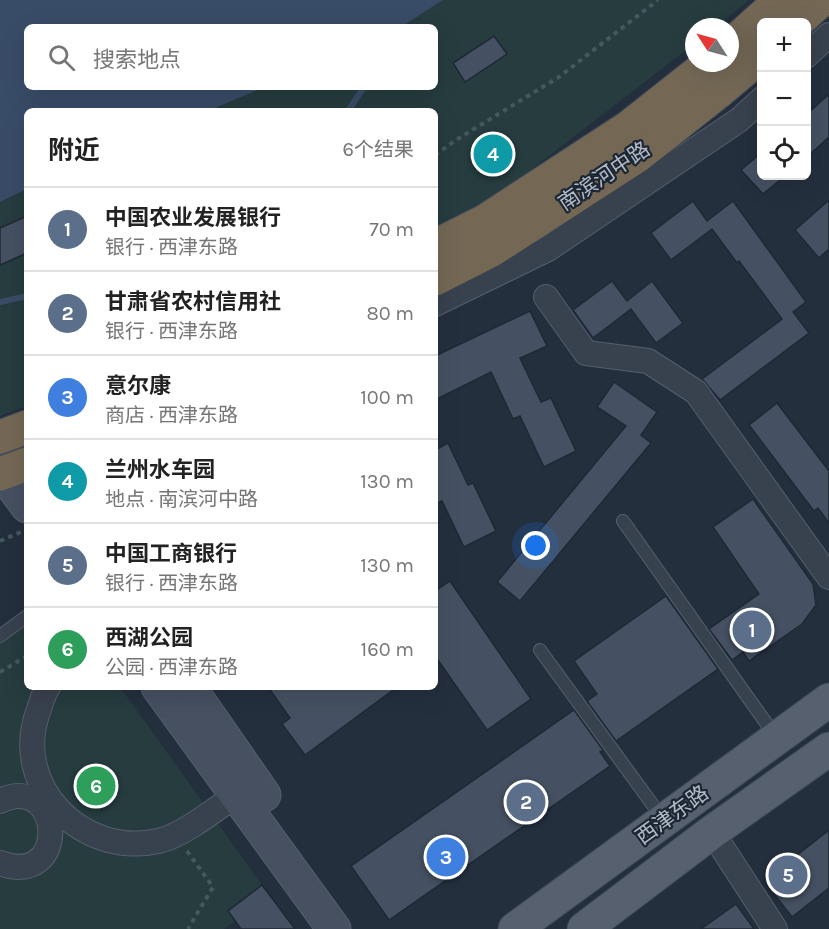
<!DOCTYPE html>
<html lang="zh">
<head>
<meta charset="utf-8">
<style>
  body { margin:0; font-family:Karla,"Noto Sans SC",sans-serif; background:#f6f6f6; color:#222 }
  .controls { position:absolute; right:18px; top:18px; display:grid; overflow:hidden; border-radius:9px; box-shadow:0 6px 24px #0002 }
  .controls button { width:54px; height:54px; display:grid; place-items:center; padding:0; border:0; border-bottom:2px solid #e0e0e0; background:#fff; color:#222; font:30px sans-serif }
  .compass { position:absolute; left:685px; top:18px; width:54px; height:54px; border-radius:50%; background:#fff; box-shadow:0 6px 24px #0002; rotate:306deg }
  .you { position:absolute; left:536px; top:546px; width:21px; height:21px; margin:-15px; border:4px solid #fff; border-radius:50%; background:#1a73e8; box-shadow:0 0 0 9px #1a73e833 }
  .badge { display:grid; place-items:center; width:39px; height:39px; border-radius:50%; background:#516482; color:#fff; font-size:20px; font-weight:700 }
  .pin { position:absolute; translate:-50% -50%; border:3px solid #fff; box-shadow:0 2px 6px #0006 }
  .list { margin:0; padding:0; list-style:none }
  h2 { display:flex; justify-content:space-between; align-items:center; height:78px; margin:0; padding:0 24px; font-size:26px }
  h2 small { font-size:20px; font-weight:400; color:#767676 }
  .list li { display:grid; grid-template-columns:39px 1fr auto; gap:18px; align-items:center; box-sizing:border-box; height:84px; padding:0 24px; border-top:2px solid #e0e0e0 }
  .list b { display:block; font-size:22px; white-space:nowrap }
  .list p { margin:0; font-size:20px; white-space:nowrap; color:#767676 }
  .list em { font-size:20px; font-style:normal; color:#767676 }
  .icon { flex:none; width:33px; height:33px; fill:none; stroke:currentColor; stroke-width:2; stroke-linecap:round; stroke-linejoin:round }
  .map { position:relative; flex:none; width:829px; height:929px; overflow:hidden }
  .search { position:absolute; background:#fff; box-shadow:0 6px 24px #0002; left:24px; top:24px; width:414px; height:66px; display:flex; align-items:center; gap:15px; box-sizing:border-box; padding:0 21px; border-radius:9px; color:#767676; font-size:22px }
  .panel { position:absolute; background:#fff; box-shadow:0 6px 24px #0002; left:24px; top:108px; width:414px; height:582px; border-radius:9px }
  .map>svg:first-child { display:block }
  .green { fill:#263c3f }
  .water { fill:#394c67 }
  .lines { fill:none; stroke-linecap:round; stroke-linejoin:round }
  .stream { stroke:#394c67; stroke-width:6 }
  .building { fill:#455162; stroke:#1f2835; stroke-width:1.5 }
  .lane-casing { stroke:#565f6c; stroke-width:14 }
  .street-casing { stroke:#565f6c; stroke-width:26 }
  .secondary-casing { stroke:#565f6c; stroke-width:35 }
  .primary-casing { stroke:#414a57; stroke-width:35 }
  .highway-casing { stroke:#434c59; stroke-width:35 }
  .path { stroke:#44595c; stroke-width:4; stroke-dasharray:4.5 4.5; stroke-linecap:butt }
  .lane { stroke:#38414e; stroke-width:12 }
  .street { stroke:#38414e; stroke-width:24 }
  .secondary { stroke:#465061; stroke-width:33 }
  .primary { stroke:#56606e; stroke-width:33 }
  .highway { stroke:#746855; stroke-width:33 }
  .labels { text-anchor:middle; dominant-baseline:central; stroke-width:4.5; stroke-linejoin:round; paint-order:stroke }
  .street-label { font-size:21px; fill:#b4bcc9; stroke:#1d2633 }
</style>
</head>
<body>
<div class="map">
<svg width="829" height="929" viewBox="0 0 829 929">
  <rect width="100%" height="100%" fill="#242f3e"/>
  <g class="green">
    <polygon points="443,0 749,0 716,27 694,27 694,44 497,196 435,226 435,111 208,111 265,87 435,87 435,27 401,27"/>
    <polygon points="27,189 27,406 0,416 0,202"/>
    <polygon points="27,611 27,687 120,687 262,885 228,911 235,921 224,929 0,929 0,630"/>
  </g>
  <polygon class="water" points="0,0 443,0 401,27 27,27 27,87 265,87 208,111 27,111 27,189 0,202"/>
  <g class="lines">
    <g class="stream">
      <polyline points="348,111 364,87"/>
      <polyline points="0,302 27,296"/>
    </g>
  </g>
  <g class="building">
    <polygon points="494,36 507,54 465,82 453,63"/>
    <polygon points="829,94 829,137 807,157 807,114"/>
    <polygon points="762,152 762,176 785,176 763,194 741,170"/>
    <polygon points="829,200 829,249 819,258 795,230"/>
    <polygon points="693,201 707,221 733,201 806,302 793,312 809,333 720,400 702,379 782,319 739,261 737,263 712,229 671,260 651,233"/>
    <polygon points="27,216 27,253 0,265 0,228"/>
    <polygon points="612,281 627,301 652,281 683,323 656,343 631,309 593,338 573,310"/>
    <polygon points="530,311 547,346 520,358 541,402 551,398 576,451 544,467 520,416 513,419 491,372 435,400 435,356"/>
    <polygon points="614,382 657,412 641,435 651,443 520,601 497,582 626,426 597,407"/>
    <polygon points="777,403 829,471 829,523 818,508 814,511 749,425"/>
    <polygon points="448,443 468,485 473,483 496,531 464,547 442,501 435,504 435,450"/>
    <polygon points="753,499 813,584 816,605 802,624 749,661 743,652 732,660 709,629 759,594 713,527"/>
    <polygon points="450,581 531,699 487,730 435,656 435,591"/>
    <polygon points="666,596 718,669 616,741 587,701 597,694 574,661"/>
    <polygon points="268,687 397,687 305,755 282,724 290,718"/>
    <polygon points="574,710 603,750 600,752 610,766 389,920 351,866"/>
    <polygon points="829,830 829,888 792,917 764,881"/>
    <polygon points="262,885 295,929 241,929 228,911"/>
    <polygon points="736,904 754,929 701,929"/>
  </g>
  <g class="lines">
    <g class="lane-casing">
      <g id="lane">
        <polyline points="623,521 776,737"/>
        <polyline points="0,636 27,616"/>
        <polyline points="540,650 663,819"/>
      </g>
    </g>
    <g class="street-casing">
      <g id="street">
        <polyline points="806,56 829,35"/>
        <polyline points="546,297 586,353 648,361 696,392 829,577"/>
        <polyline points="435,304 548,249 739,120 762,99"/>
        <path d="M48,687c-5,7 -7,17 -10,25 -27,75 45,146 120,129 24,-5 58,-32 79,-47"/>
        <path d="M0,801c63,-30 71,88 0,62"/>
        <polyline points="712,832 775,929"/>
      </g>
    </g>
    <g class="secondary-casing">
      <g id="secondary">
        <polyline points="0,469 27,506"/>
        <polyline points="158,687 334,929"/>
        <polyline points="189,687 264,795"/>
      </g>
    </g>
    <g class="primary-casing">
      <g id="primary">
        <polyline points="515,929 829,700"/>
        <polyline points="584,929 712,832 829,749"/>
      </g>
    </g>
    <g class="highway-casing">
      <g id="highway">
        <polyline points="797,22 821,0"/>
        <polyline points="730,46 781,0"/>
        <polyline points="435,246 485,221 629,127 710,63"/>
        <polyline points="435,279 492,250 636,157 718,92 762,55"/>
        <polyline points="0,437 27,427"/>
        <polyline points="0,474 27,464"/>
      </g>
    </g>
    <g class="path">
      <polyline points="435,155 456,140 559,77 658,0"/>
      <polyline points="0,541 21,532"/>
      <polyline points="0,672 27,656"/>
      <polyline points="187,851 213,887 188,929"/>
    </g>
    <use href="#lane" class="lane"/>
    <use href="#street" class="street"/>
    <use href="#secondary" class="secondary"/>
    <use href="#primary" class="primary"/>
    <use href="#highway" class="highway"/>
  </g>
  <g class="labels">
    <g class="street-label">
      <text transform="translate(604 176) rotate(-34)">南滨河中路</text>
      <text transform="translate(672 815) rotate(-36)">西津东路</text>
    </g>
  </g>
</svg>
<div class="controls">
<button>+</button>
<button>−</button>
<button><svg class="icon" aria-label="locate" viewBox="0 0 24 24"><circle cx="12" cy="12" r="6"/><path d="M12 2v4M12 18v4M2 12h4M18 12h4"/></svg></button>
</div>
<svg class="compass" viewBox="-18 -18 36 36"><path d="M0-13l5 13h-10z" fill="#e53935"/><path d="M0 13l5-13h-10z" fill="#767676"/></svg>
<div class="you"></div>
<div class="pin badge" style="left:752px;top:630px;background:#5c6f8a">1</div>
<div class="pin badge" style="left:526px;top:802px;background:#5c6f8a">2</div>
<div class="pin badge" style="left:446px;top:857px;background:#3f7fe0">3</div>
<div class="pin badge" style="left:493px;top:154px;background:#0f9aa8">4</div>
<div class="pin badge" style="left:788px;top:875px;background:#5c6f8a">5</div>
<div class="pin badge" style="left:96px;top:786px;background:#2e9e5b">6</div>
<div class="search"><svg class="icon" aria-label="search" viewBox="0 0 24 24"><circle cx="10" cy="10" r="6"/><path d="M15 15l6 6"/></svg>搜索地点</div>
<section class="panel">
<h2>附近<small>6个结果</small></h2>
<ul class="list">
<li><span class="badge" style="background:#5c6f8a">1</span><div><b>中国农业发展银行</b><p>银行 · 西津东路</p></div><em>70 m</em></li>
<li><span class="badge" style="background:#5c6f8a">2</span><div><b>甘肃省农村信用社</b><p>银行 · 西津东路</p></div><em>80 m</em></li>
<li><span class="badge" style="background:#3f7fe0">3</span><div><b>意尔康</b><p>商店 · 西津东路</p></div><em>100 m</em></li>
<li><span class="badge" style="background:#0f9aa8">4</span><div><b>兰州水车园</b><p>地点 · 南滨河中路</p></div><em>130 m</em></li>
<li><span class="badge" style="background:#5c6f8a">5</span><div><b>中国工商银行</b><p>银行 · 西津东路</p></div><em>130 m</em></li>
<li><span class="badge" style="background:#2e9e5b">6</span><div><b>西湖公园</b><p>公园 · 西津东路</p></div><em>160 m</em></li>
</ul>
</section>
</div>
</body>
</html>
